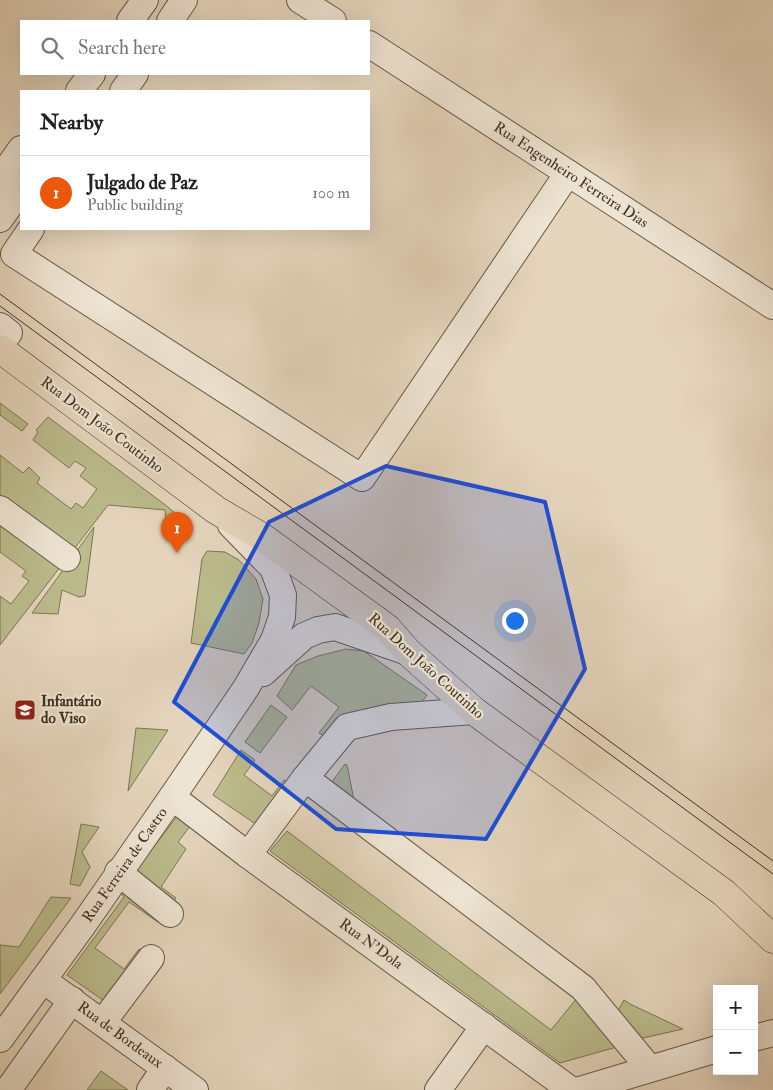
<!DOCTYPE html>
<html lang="en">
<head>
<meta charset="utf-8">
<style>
  body { margin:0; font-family:"IM FELL Double Pica",serif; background:#f2f2f2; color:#222 }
  .controls { position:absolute; right:15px; bottom:15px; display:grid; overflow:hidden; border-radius:0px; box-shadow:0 5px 20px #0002 }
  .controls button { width:45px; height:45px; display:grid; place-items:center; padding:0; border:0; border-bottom:1px solid #e0e0e0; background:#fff; color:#222; font:25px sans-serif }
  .you { position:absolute; left:514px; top:620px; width:18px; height:18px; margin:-12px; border:4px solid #fff; border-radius:50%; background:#1a73e8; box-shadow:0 0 0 8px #1a73e833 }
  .badge { display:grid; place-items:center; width:32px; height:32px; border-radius:50%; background:#ea580c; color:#fff; font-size:16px; font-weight:700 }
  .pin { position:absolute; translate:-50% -41px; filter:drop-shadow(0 1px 2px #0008) }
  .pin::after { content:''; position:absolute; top:26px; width:18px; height:15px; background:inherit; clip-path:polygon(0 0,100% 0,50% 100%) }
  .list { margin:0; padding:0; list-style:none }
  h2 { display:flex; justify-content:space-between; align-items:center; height:65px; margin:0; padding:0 20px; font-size:21px }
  h2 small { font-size:16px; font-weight:400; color:#767676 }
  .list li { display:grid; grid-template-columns:32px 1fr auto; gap:15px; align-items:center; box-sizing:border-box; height:75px; padding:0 20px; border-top:1px solid #e0e0e0 }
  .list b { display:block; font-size:19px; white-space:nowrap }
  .list p { margin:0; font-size:16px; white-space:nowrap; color:#767676 }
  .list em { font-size:16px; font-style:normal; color:#767676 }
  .icon { flex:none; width:28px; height:28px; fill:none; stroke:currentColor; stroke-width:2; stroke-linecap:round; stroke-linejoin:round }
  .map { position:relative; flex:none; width:773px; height:1090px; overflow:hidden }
  .search { position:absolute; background:#fff; box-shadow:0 5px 20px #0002; left:20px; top:20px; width:350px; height:55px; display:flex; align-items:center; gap:12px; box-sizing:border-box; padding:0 18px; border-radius:0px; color:#767676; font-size:19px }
  .panel { position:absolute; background:#fff; box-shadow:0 5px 20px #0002; left:20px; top:90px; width:350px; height:140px; border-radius:0px }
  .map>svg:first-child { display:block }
  .green { fill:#bbbb8c; stroke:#7c7655 }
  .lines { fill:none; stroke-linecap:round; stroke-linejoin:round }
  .minor-casing { stroke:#685946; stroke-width:28 }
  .major-casing { stroke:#3e301e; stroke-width:29 }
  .minor { stroke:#eee4d3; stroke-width:26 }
  .major { stroke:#e5d5bc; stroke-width:28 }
  .tram { stroke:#3e301e; stroke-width:1 }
  .marked { fill:#1d4ed8; fill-opacity:0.2; stroke:#1d4ed8; stroke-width:4; stroke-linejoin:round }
  .labels { text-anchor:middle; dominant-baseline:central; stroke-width:4.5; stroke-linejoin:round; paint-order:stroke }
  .street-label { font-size:15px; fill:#3e301e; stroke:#eee4d3 }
  .poi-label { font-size:15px; font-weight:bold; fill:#3e301e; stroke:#eee4d3; text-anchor:start }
</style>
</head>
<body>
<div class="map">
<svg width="773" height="1090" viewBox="0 0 773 1090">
  <rect width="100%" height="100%" fill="#e5d5bc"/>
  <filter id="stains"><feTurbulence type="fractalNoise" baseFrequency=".004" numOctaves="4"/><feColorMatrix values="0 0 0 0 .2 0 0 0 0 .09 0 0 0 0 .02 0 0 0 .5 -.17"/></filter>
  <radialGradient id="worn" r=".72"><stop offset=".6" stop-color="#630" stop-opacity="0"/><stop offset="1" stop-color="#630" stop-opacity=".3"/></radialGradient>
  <g class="green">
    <polygon points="0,403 28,424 22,431 0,415"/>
    <polygon points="48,417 168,507 189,526 166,526 165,510 108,505 0,645 0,596 11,604 29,581 22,576 26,571 0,552 0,455 23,473 29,467 40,478 37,483 71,509 76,503 83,508 97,489 80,476 86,468 75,461 69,468 33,440 38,432 36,430"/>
    <polygon points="94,527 85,596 79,597 62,590 58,614 32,613"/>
    <polygon points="207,551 225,552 239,560 256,579 263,599 259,623 252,643 244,654 191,643 202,559"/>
    <polygon points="346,649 364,651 427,695 422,702 380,706 327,738 319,733 339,707 311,686 292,710 277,696 296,665 318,656"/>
    <polygon points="271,705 287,717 260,753 245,742"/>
    <polygon points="136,728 168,730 128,791"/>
    <polygon points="241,750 255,760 244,775 272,796 284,780 292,785 260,827 213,795"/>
    <polygon points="345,764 347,765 355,805 300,785 316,776 329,786"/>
    <polygon points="185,806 197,817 178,842 186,849 161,887 176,898 158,922 129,902 95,948 124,969 139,949 161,966 124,1015 67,975 124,897 119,892"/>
    <polygon points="81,824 99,827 82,852 90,867 80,886 70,884"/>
    <polygon points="287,831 551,1030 577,998 624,1045 560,1063 270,851"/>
    <polygon points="51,897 71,898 0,994 0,945 19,947"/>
    <polygon points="624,1000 630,1004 683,1029 639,1039 615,1016"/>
    <polygon points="101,1071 128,1090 87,1090"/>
  </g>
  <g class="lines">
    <g class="minor-casing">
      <g id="minor">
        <polyline points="300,0 333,21"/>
        <polyline points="130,21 145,0"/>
        <polyline points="170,21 184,0"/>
        <polyline points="369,44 773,306"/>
        <polyline points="79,91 92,74"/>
        <polyline points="123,91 135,74"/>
        <polyline points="0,179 21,149"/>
        <polyline points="0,219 12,202 5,195 21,172"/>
        <polyline points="31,229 14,254 362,478 568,173"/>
        <polyline points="0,326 9,333 0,344"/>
        <polyline points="0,509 67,558"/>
        <polyline points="263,673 304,636 318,630 335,627 408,652"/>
        <polyline points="305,778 347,727 391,717 474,711"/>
        <polyline points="172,797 248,855 571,1090"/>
        <polyline points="248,855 305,778 583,988 650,1069"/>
        <polyline points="118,872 170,914"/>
        <polyline points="43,980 195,1090"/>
        <polyline points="103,1022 151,958"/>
        <polyline points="754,1038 773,1033"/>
        <polyline points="0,1039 83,925 172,797 246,688 274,640 282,617 283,595 273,568 231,525"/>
        <polyline points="8,1090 72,1000"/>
        <polyline points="150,1090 165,1068"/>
        <polyline points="438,1090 484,1026"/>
        <polyline points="580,1090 717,1049"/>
      </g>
    </g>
    <g class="major-casing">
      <polyline id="major" points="0,349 216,510 262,537 387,628 408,652 474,711 724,893 773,939"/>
    </g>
    <use href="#minor" class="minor"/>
    <use href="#major" class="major"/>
    <g class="tram">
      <polyline points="0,294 773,861"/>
      <polyline points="0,306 773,874"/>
    </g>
  </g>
  <path class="marked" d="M386,466l159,36 40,167 -99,170 -150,-10 -162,-127 95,-180z"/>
  <defs>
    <g id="school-square" transform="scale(1.125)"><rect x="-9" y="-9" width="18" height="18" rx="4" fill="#8f2418" stroke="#eee4d3"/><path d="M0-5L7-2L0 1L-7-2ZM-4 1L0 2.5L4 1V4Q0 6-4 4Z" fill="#fff"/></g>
  </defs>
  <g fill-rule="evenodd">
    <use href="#school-square" x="25" y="710"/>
  </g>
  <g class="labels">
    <g class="street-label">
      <text transform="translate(571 175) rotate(33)">Rua Engenheiro Ferreira Dias</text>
      <text transform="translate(102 425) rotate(37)">Rua Dom João Coutinho</text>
      <text transform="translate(426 666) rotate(42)">Rua Dom João Coutinho</text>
      <text transform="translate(125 865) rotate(-55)">Rua Ferreira de Castro</text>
      <text transform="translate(371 944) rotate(36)">Rua N'Dola</text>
      <text transform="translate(120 1035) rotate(36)">Rua de Bordeaux</text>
    </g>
    <g class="poi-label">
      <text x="41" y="701">Infantário<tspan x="41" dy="17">do Viso</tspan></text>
    </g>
  </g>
  <rect width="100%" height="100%" filter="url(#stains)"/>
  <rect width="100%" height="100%" fill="url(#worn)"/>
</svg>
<div class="controls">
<button>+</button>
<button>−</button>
</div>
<div class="you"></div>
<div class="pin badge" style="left:177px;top:553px">1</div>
<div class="search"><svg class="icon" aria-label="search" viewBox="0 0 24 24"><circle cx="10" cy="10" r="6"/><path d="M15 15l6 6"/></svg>Search here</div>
<section class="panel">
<h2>Nearby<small></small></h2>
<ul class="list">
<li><span class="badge">1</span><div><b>Julgado de Paz</b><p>Public building</p></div><em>100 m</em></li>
</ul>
</section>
</div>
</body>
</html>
